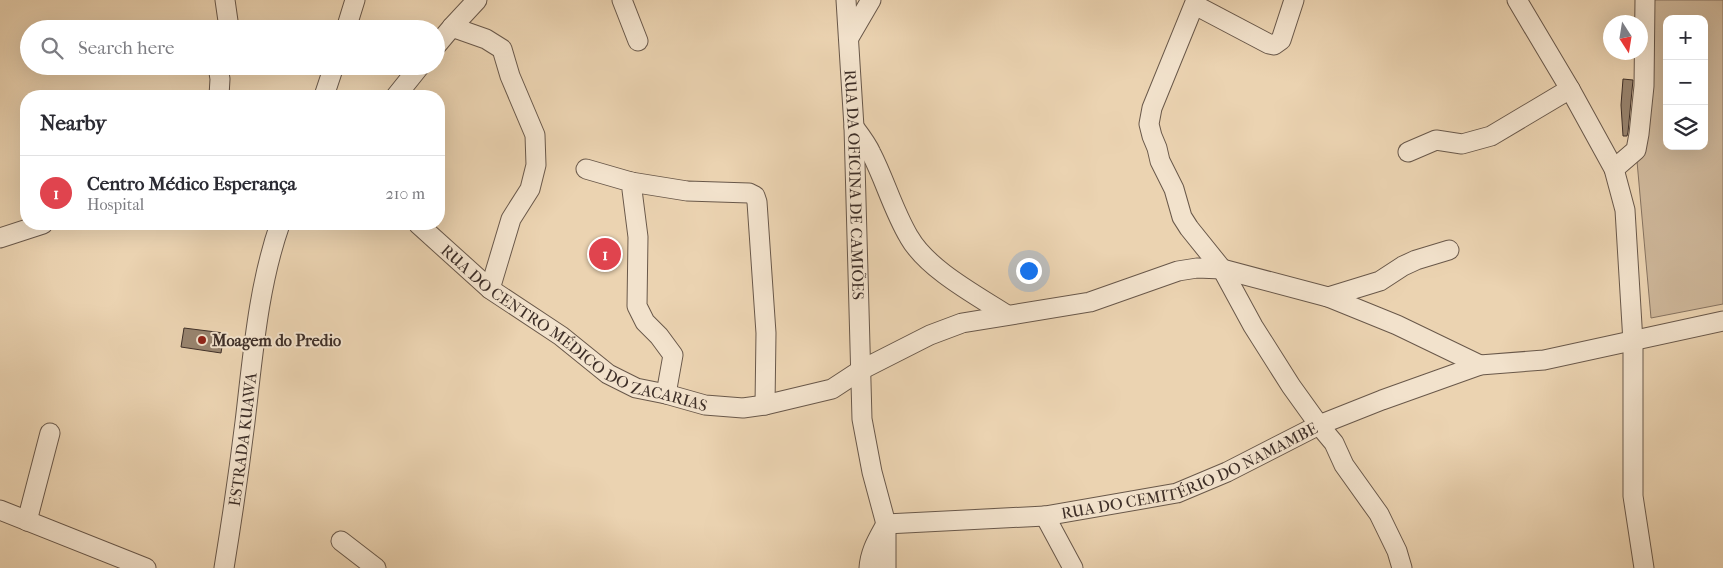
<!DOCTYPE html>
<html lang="en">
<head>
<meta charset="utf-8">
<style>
  body { margin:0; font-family:"IM FELL French Canon",serif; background:#f2f2f3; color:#2b2b33 }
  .controls { position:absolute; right:15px; top:15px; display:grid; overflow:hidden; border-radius:10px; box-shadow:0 5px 20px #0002 }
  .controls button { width:45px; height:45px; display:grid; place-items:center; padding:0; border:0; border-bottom:1px solid #e1e1e2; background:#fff; color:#2b2b33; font:25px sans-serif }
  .compass { position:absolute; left:1603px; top:15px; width:45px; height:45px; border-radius:50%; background:#fff; box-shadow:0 5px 20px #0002; rotate:168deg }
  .you { position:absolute; left:1028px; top:270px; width:18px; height:18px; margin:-12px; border:4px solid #fff; border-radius:50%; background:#1a73e8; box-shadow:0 0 0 8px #1a73e833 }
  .badge { display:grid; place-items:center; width:32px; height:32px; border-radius:50%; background:#8f2418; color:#fff; font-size:16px; font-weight:700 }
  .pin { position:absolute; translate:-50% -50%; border:2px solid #fff; box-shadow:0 1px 5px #0006 }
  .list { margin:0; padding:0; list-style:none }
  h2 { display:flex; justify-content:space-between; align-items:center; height:65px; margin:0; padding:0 20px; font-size:21px }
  h2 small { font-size:16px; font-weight:400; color:#7c7c81 }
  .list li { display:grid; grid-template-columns:32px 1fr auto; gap:15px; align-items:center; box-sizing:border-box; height:75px; padding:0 20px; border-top:1px solid #e1e1e2 }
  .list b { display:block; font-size:19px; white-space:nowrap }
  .list p { margin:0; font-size:16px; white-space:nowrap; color:#7c7c81 }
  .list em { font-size:16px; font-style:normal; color:#7c7c81 }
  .icon { flex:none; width:28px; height:28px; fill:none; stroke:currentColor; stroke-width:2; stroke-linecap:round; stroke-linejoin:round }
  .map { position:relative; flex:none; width:1723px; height:568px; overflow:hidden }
  .search { position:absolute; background:#fff; box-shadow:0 5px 20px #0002; left:20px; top:20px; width:425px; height:55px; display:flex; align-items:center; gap:12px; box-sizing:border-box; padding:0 18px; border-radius:28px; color:#7c7c81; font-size:19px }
  .panel { position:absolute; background:#fff; box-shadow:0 5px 20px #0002; left:20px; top:90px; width:425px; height:140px; border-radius:20px }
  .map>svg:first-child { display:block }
  .green { fill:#ceb79a; stroke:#867361; fill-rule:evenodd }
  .building { fill:#98846f; stroke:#3e2f28 }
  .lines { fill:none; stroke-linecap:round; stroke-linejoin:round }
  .minor-casing { stroke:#69584a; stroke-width:21 }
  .minor { stroke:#f2e2cc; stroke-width:19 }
  .poi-dot { fill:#8f2418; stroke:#f2e2cc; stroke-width:2 }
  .labels { text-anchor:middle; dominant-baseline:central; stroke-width:4; stroke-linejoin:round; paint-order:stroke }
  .street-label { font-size:16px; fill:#3e2f28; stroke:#f2e2cc }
  .poi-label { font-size:16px; font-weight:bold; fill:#3e2f28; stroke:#f2e2cc; text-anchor:start }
</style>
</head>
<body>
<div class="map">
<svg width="1723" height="568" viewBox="0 0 1723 568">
  <rect width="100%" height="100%" fill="#ebd3b1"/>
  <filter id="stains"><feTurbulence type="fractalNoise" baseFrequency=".004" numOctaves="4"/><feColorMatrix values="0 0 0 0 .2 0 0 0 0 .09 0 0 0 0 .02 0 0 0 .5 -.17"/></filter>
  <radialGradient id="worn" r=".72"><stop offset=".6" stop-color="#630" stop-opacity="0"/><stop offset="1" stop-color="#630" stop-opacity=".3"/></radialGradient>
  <path class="green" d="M1645,0h78v304l-72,14 -15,-168zM1667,19h37v127h-37z"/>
  <g class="building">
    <polygon points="1623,79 1633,80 1628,132 1627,136 1623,136 1621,105"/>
    <polygon points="184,328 224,333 221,353 181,347"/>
  </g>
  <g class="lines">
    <g class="minor-casing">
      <g id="minor">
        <polyline points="225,0 228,21 226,29"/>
        <polyline points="622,0 638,41"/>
        <path id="s1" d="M846,0l8,127 8,292 10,53 14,52v44"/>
        <polyline points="1196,0 1152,108 1149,124 1152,136 1157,148 1160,161 1174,189 1182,217 1189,228 1222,269 1253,326 1291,386 1319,425 1334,443 1344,465 1379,514 1397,551 1402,568"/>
        <polyline points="1517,0 1570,89 1614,169 1625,210 1633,342 1633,496 1644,568"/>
        <polyline points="1195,5 1269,44 1274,45 1281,40 1294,0"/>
        <polyline points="452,27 486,39 502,49 510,76 535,135 536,165 530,189 511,219 490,289"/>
        <polyline points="346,29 355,0"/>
        <polyline points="850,36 871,0"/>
        <polyline points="436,46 452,27 477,0"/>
        <polyline points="218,66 220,79 219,96"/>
        <polyline points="324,96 334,66"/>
        <polyline points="396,96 420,66"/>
        <path d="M854,127c6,8 13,17 17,26 14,27 22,57 38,84 18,32 67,58 98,78"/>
        <polyline points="1408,152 1436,140 1462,144 1491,136 1570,89"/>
        <polyline points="586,169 631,182 638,237 637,306 645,322 659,336 673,355 666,394"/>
        <polyline points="1614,169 1636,150 1639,134 1644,86 1645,0"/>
        <polyline points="631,182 687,191 749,193 755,196 757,202 766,333 765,405"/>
        <path id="s2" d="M418,224l72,65 71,47 47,38 28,14 30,6 39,11 38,3 22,-3 67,-16 29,-19 69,-35 32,-12 128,-21 88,-31 19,-3 25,1 106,28 69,28 83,40"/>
        <polyline points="0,238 43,224"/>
        <polyline points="1328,297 1380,281 1403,266 1416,260 1449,250"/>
        <polyline points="0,510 146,568"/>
        <polyline points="1045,516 1073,568"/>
        <polyline points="27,521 50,433"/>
        <polyline points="341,541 376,568"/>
        <path id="s3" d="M224,568c8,-49 15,-97 21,-146 8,-67 13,-135 35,-198"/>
        <path id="s4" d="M869,568c1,-17 9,-29 17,-44l159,-8 132,-23 50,-21 92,-47 63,-25 98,-35 64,-5 179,-39"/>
      </g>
    </g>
    <use href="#minor" class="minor"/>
  </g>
  <circle class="poi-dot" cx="202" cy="340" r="5"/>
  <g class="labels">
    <g class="street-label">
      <text stroke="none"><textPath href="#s1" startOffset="185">RUA DA OFICINA DE CAMIÕES</textPath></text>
      <text stroke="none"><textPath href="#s2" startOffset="191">RUA DO CENTRO MÉDICO DO ZACARIAS</textPath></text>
      <text stroke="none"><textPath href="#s3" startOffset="130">ESTRADA KUAWA</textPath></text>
      <text stroke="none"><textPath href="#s4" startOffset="359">RUA DO CEMITÉRIO DO NAMAMBE</textPath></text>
    </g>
    <g class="poi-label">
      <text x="212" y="340">Moagem do Predio</text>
    </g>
  </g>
  <rect width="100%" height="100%" filter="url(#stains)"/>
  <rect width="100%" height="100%" fill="url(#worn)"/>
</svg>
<div class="controls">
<button>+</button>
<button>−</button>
<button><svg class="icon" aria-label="layers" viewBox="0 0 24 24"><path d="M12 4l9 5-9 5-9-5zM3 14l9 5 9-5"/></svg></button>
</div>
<svg class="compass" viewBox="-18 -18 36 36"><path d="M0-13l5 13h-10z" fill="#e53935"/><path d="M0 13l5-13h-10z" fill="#7c7c81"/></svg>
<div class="you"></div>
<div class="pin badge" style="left:605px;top:254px;background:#e0444e">1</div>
<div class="search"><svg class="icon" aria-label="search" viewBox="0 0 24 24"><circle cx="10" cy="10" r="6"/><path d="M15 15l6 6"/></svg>Search here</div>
<section class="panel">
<h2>Nearby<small></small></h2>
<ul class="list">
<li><span class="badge" style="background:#e0444e">1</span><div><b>Centro Médico Esperança</b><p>Hospital</p></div><em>210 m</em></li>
</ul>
</section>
</div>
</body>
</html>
